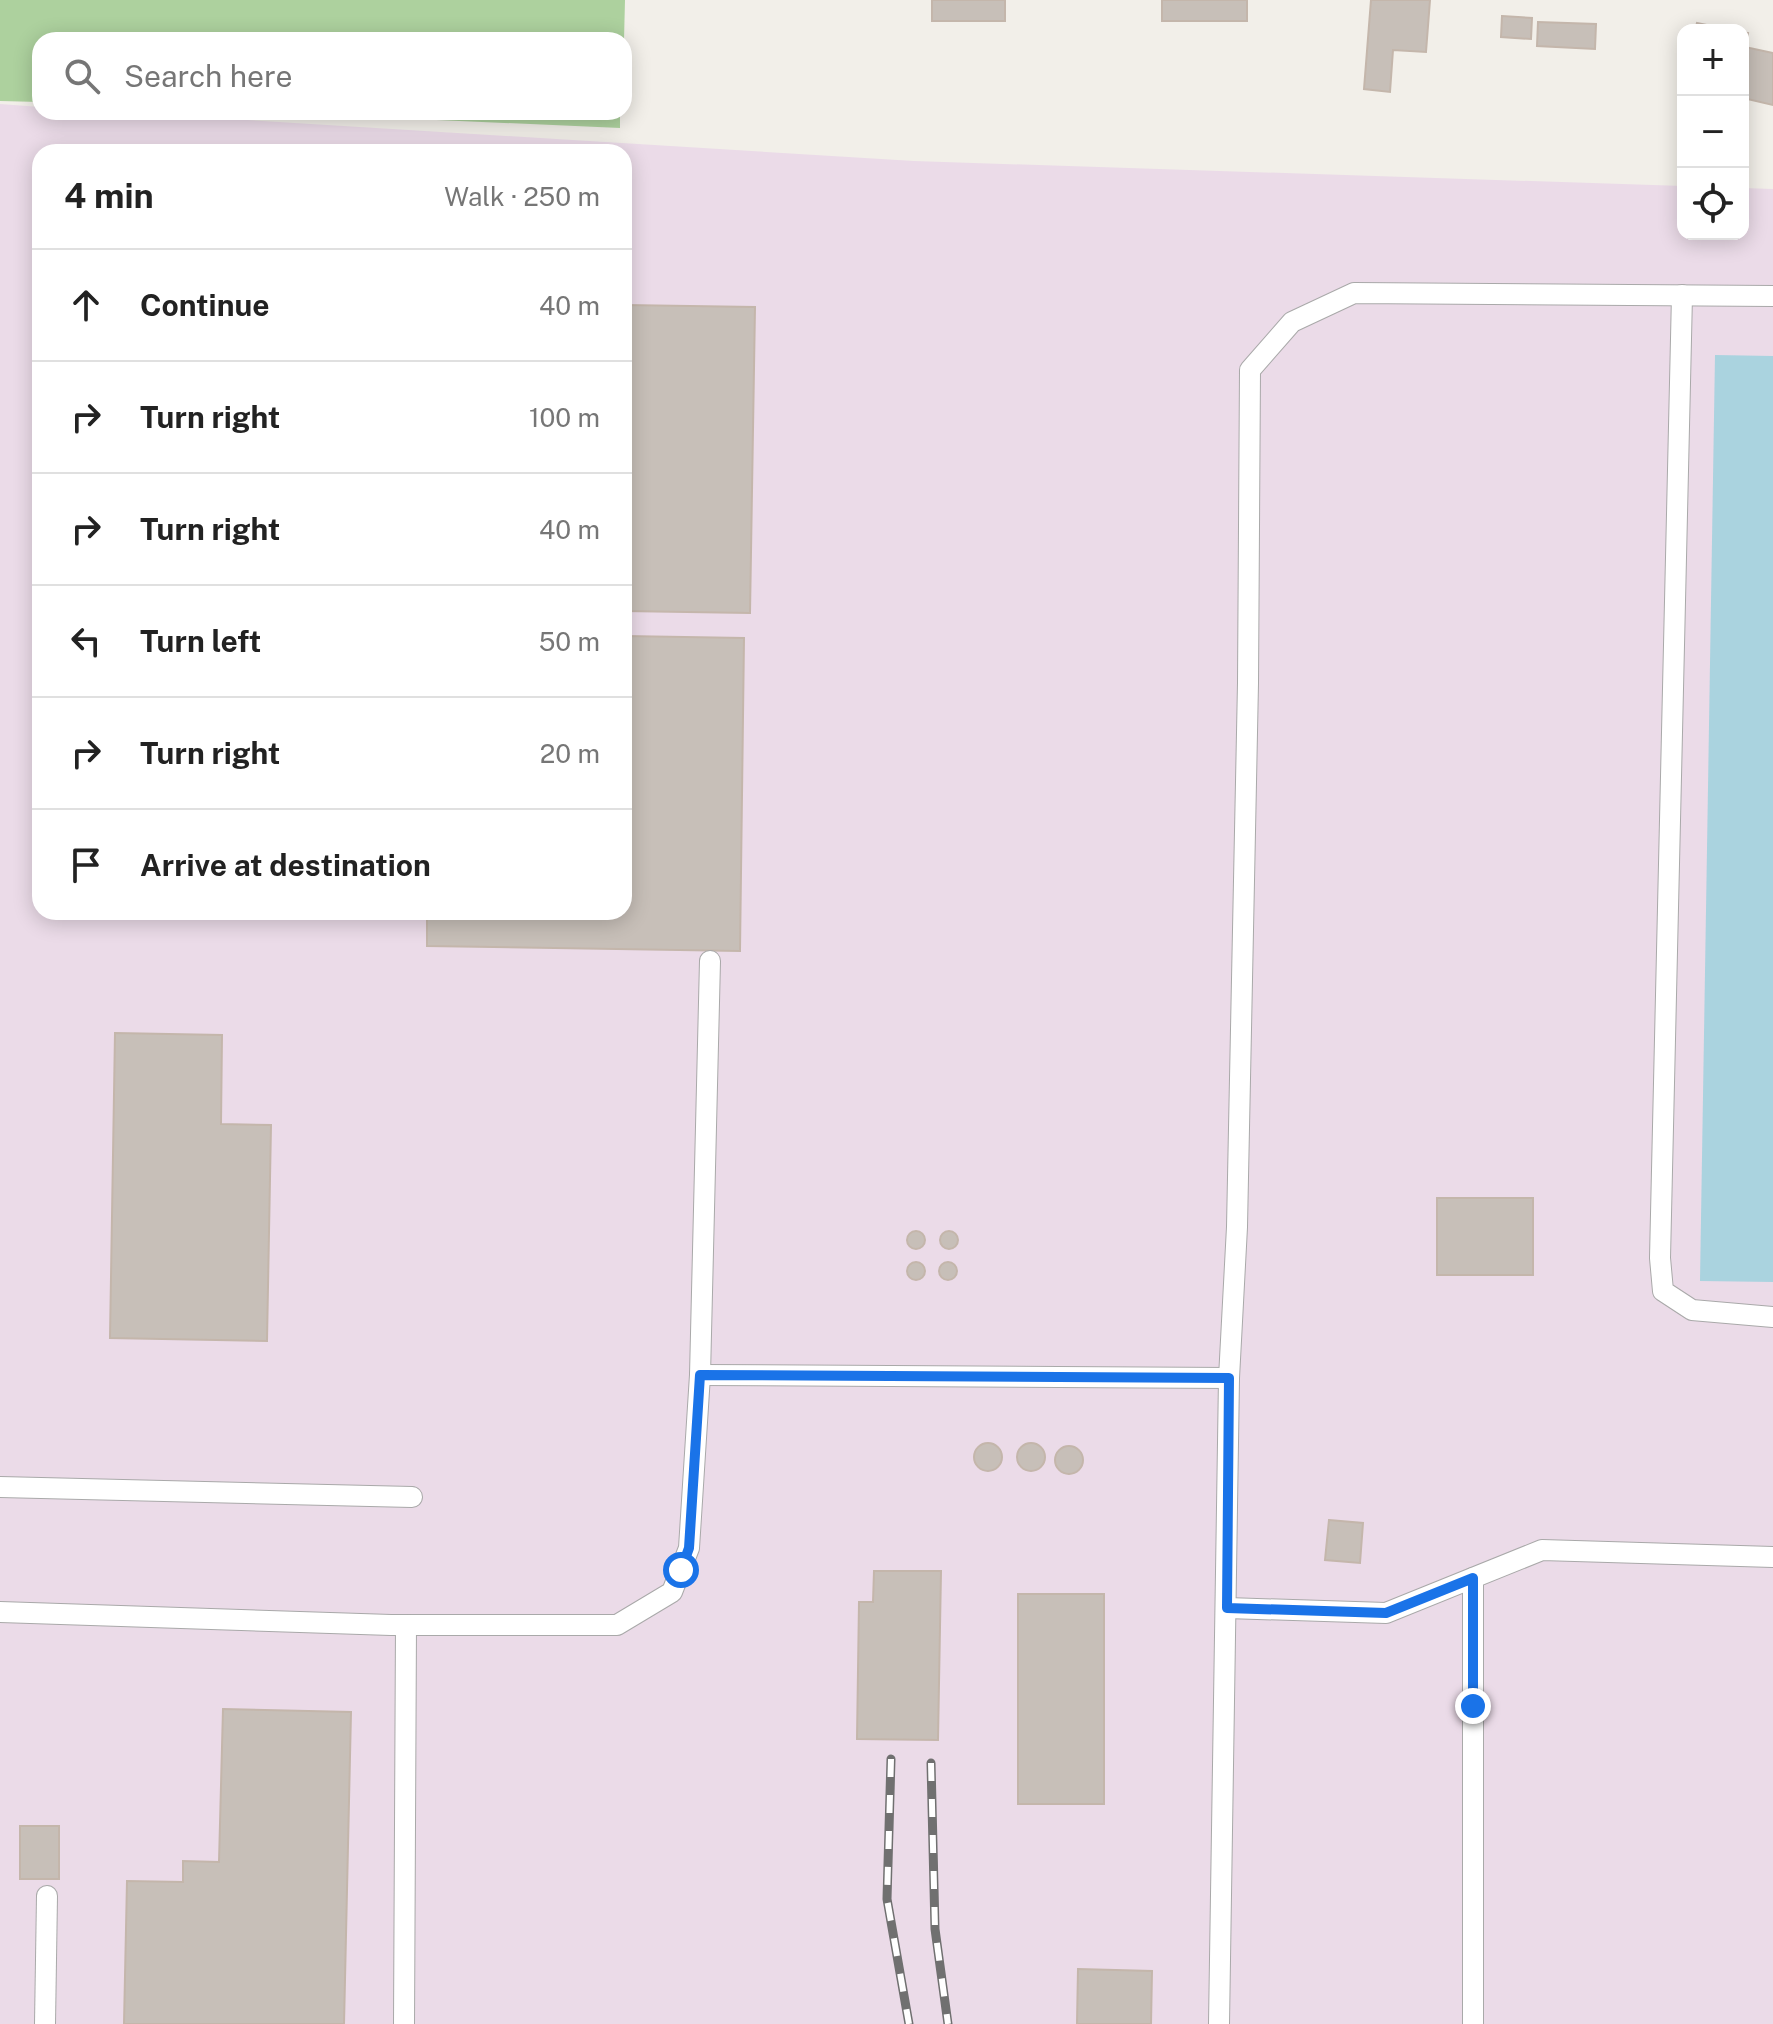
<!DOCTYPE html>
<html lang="en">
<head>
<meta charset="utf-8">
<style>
  body { margin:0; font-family:"Public Sans",sans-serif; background:#f2f2f2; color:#222 }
  .controls { position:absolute; right:24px; top:24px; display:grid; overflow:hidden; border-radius:16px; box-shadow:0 4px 20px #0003 }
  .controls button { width:72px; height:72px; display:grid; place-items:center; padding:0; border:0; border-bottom:2px solid #e0e0e0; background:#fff; color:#222; font:40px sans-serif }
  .stop { position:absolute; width:24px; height:24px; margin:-18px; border:6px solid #1a73e8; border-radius:50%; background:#fff }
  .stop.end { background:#1a73e8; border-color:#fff; box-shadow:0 2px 8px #0008 }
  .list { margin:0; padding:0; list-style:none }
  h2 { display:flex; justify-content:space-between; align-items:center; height:104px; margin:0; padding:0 32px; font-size:34px }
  h2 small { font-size:26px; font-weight:400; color:#767676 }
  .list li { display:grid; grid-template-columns:52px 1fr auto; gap:24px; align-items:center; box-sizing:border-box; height:112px; padding:0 32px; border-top:2px solid #e0e0e0 }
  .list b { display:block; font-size:30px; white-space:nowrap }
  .list em { font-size:26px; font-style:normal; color:#767676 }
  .icon { flex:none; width:44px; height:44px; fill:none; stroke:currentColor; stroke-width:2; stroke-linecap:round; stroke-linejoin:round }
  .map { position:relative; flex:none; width:1773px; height:2024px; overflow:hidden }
  .search { position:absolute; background:#fff; box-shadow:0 4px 20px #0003; left:32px; top:32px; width:600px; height:88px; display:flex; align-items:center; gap:20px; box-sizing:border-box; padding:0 28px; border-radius:24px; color:#767676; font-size:30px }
  .panel { position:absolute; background:#fff; box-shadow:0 4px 20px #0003; left:32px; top:144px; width:600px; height:776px; border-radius:24px }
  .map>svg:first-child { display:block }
  .industrial { fill:#ebdbe8; fill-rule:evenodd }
  .forest { fill:#add19e }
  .water { fill:#aad3df }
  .building { fill:#c7bfb8; stroke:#c4b6ab; stroke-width:2 }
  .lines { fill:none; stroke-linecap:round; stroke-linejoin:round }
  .lane-casing { stroke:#a9a9a9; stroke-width:22 }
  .lane { stroke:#fff; stroke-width:20 }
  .rail-casing { stroke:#707070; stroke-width:9 }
  .rail { stroke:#fff; stroke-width:6; stroke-dasharray:18; stroke-linecap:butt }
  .route { stroke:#1a73e8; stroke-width:10 }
</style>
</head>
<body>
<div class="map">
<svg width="1773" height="2024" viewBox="0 0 1773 2024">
  <rect width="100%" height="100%" fill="#f2efe9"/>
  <path class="industrial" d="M0,104l40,3v5h77l797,49 769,25v48h60v-46l30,1v1835h-1773zM40,152h584v760h-584z"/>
  <g class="forest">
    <polygon points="0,0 625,0 624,40 40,40 40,102 0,101"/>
    <polygon points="255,112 620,112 620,128"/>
  </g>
  <polygon class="water" points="1715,355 1773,356 1773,1282 1700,1281"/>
  <g class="building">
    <rect x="932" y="0" width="73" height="21"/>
    <rect x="1162" y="0" width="85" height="21"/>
    <polygon points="1371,0 1430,0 1426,52 1393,50 1390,92 1364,89"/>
    <polygon points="1502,16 1532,18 1531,39 1501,37"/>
    <polygon points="1538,22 1596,24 1595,49 1537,46"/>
    <polygon points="1697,23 1731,30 1695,30"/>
    <polygon points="1743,32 1748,33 1745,47 1773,53 1773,105 1743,98"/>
    <polygon points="624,305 755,307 750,613 624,611"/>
    <polygon points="624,636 744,638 740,951 427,946 427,912 624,912"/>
    <polygon points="115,1033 222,1035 221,1124 271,1125 267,1341 110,1338"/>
    <rect x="1437" y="1198" width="96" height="77"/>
    <circle cx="916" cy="1240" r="9"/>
    <circle cx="949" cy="1240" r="9"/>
    <circle cx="948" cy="1271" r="9"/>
    <circle cx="916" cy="1271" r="9"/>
    <circle cx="988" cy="1457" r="14"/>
    <circle cx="1031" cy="1457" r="14"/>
    <circle cx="1069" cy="1460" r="14"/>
    <polygon points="1329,1520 1363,1523 1360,1563 1325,1560"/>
    <polygon points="874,1571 941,1571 938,1740 857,1739 859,1602 873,1602"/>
    <rect x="1018" y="1594" width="86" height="210"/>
    <polygon points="223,1709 351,1712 344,2024 124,2024 127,1881 183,1882 183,1861 219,1862"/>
    <rect x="20" y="1826" width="39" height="53"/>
    <polygon points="1078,1969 1152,1971 1151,2024 1077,2024"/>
  </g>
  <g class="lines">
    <g class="lane-casing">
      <g id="lane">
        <polyline points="1682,295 1660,1258 1663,1291 1692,1310 1773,1317"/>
        <polyline points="700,1375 1229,1378"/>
        <polyline points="0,1487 412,1497"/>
        <polyline points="1473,1578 1473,2024"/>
        <polyline points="1227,1608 1386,1613 1542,1550 1773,1557"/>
        <polyline points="0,1612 391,1625 617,1625 672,1592 689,1548 700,1375 710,961"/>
        <polyline points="45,2024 47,1896"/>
        <polyline points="404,2024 406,1625"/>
        <polyline points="1219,2024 1229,1378 1237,1227 1248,683 1250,370 1292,322 1354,293 1773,296"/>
      </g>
    </g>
    <use href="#lane" class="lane"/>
    <g class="rail-casing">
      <g id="rail">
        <polyline points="891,1759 887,1899 909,2024"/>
        <polyline points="931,1763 935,1929 948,2024"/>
      </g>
    </g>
    <use href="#rail" class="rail"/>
  </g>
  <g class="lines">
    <polyline class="route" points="681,1570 689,1548 700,1375 1229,1378 1227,1608 1386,1613 1473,1578 1473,1706"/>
  </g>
</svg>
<div class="controls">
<button>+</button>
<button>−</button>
<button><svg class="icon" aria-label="locate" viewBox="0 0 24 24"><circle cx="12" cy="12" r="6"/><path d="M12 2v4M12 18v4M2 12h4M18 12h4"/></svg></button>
</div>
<div class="stop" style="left:681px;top:1570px"></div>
<div class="stop end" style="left:1473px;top:1706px"></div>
<div class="search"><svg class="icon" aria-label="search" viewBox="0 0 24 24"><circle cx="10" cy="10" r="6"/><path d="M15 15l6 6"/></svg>Search here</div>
<section class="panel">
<h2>4 min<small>Walk · 250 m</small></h2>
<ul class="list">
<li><svg class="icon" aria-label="ahead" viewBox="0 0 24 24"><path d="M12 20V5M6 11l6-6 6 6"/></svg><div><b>Continue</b></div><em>40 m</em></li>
<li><svg class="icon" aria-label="right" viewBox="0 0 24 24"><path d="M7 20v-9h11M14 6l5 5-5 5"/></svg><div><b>Turn right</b></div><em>100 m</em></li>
<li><svg class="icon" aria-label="right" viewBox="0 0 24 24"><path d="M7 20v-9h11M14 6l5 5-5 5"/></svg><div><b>Turn right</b></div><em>40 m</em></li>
<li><svg class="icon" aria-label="left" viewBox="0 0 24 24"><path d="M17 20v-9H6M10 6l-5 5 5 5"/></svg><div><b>Turn left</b></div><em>50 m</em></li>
<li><svg class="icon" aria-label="right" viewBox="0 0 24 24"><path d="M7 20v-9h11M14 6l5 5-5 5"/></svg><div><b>Turn right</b></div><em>20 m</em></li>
<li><svg class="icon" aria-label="arrive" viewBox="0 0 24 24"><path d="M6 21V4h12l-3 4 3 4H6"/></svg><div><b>Arrive at destination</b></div></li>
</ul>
</section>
</div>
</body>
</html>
